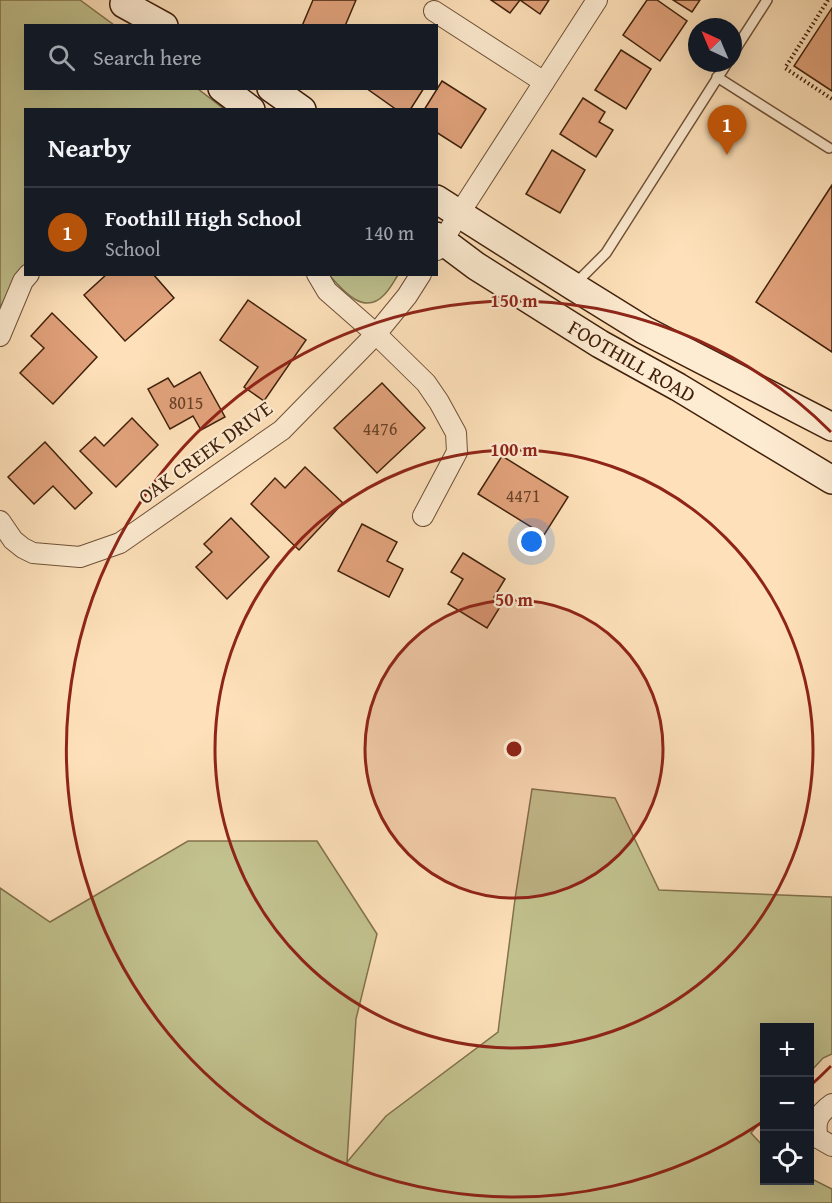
<!DOCTYPE html>
<html lang="en">
<head>
<meta charset="utf-8">
<style>
  body { margin:0; font-family:"Gentium Book Plus",serif; background:#242831; color:#f1f3f6 }
  .controls { position:absolute; right:18px; bottom:18px; display:grid; overflow:hidden; border-radius:0px; box-shadow:0 6px 24px #0002 }
  .controls button { width:54px; height:54px; display:grid; place-items:center; padding:0; border:0; border-bottom:2px solid #363941; background:#171b24; color:#f1f3f6; font:30px sans-serif }
  .compass { position:absolute; left:688px; top:18px; width:54px; height:54px; border-radius:50%; background:#171b24; box-shadow:0 6px 24px #0002; rotate:316deg }
  .you { position:absolute; left:532px; top:542px; width:21px; height:21px; margin:-15px; border:4px solid #fff; border-radius:50%; background:#1a73e8; box-shadow:0 0 0 9px #1a73e833 }
  .badge { display:grid; place-items:center; width:39px; height:39px; border-radius:50%; background:#b45309; color:#fff; font-size:20px; font-weight:700 }
  .pin { position:absolute; translate:-50% -50px; filter:drop-shadow(0 2px 3px #0008) }
  .pin::after { content:''; position:absolute; top:32px; width:21px; height:18px; background:inherit; clip-path:polygon(0 0,100% 0,50% 100%) }
  .list { margin:0; padding:0; list-style:none }
  h2 { display:flex; justify-content:space-between; align-items:center; height:78px; margin:0; padding:0 24px; font-size:26px }
  h2 small { font-size:20px; font-weight:400; color:#9ea1a6 }
  .list li { display:grid; grid-template-columns:39px 1fr auto; gap:18px; align-items:center; box-sizing:border-box; height:90px; padding:0 24px; border-top:2px solid #363941 }
  .list b { display:block; font-size:22px; white-space:nowrap }
  .list p { margin:0; font-size:20px; white-space:nowrap; color:#9ea1a6 }
  .list em { font-size:20px; font-style:normal; color:#9ea1a6 }
  .icon { flex:none; width:33px; height:33px; fill:none; stroke:currentColor; stroke-width:2; stroke-linecap:round; stroke-linejoin:round }
  .map { position:relative; flex:none; width:832px; height:1203px; overflow:hidden }
  .search { position:absolute; background:#171b24; box-shadow:0 6px 24px #0002; left:24px; top:24px; width:414px; height:66px; display:flex; align-items:center; gap:15px; box-sizing:border-box; padding:0 21px; border-radius:0px; color:#9ea1a6; font-size:22px }
  .panel { position:absolute; background:#171b24; box-shadow:0 6px 24px #0002; left:24px; top:108px; width:414px; height:168px; border-radius:0px }
  .map>svg:first-child { display:block }
  .green { fill:#c2c28e; stroke:#82724c; stroke-width:1.5 }
  .building { fill:#e1a27b; stroke:#41210b; stroke-width:1.5 }
  .lines { fill:none; stroke-linecap:round; stroke-linejoin:round }
  .service-casing { stroke:#705137; stroke-width:12 }
  .minor-casing { stroke:#705137; stroke-width:22 }
  .secondary-casing { stroke:#41210b; stroke-width:30 }
  .path { stroke:#41210b; stroke-width:4; stroke-dasharray:1.5 3; stroke-linecap:butt }
  .service { stroke:#feecd2; stroke-width:9 }
  .minor { stroke:#feecd2; stroke-width:20 }
  .secondary { stroke:#feecd2; stroke-width:27 }
  .ring { fill:none; stroke:#8f2418; stroke-width:3 }
  .labels { text-anchor:middle; dominant-baseline:central; stroke-width:4.5; stroke-linejoin:round; paint-order:stroke }
  .number-label { font-size:18px; fill:#694127 }
  .street-label { font-size:21px; fill:#41210b; stroke:#feecd2 }
  .centre { fill:#8f2418; stroke:#feecd2; stroke-width:3 }
  .ring-label { font-size:18px; text-anchor:middle; font-weight:bold; fill:#8f2418; stroke:#feecd2; stroke-width:4.5; stroke-linejoin:round; paint-order:stroke }
</style>
</head>
<body>
<div class="map">
<svg width="832" height="1203" viewBox="0 0 832 1203">
  <rect width="100%" height="100%" fill="#fee1ba"/>
  <filter id="stains"><feTurbulence type="fractalNoise" baseFrequency=".00333" numOctaves="4"/><feColorMatrix values="0 0 0 0 .2 0 0 0 0 .09 0 0 0 0 .02 0 0 0 .5 -.17"/></filter>
  <radialGradient id="worn" r=".72"><stop offset=".6" stop-color="#630" stop-opacity="0"/><stop offset="1" stop-color="#630" stop-opacity=".3"/></radialGradient>
  <g class="green">
    <polygon points="0,0 80,0 114,25 26,26 26,88 198,89 224,109 26,110 25,272 16,277 0,308"/>
    <path d="M329,275h69c-4,6 -8,14 -14,20 -20,21 -41,-4 -55,-20z"/>
    <polygon points="532,789 615,798 659,890 832,897 832,1054 823,1058 810,1072 810,1028 764,1028 764,1118 751,1133 764,1147 764,1180 810,1180 810,1178 832,1189 832,1203 0,1203 0,888 50,922 188,841 317,841 377,934 356,1019 347,1162 386,1116 498,1032 515,899"/>
  </g>
  <g class="building">
    <polygon points="313,0 356,0 345,26 302,26"/>
    <polygon points="491,0 520,0 510,13"/>
    <polygon points="520,0 549,0 540,14"/>
    <polygon points="647,0 657,0 687,21 660,61 623,35"/>
    <polygon points="673,0 700,0 692,12"/>
    <polygon points="832,8 832,91 794,66"/>
    <polygon points="621,50 651,69 626,109 595,90"/>
    <polygon points="442,81 486,109 461,148 436,132 436,110 424,110"/>
    <polygon points="366,88 424,88 410,110 397,110"/>
    <polygon points="583,98 605,112 599,122 613,130 596,157 560,134"/>
    <polygon points="552,150 585,170 560,213 526,194"/>
    <polygon points="832,185 832,352 756,302"/>
    <polygon points="107,274 153,274 174,298 125,341 84,295"/>
    <polygon points="248,300 306,340 264,401 244,387 258,367 220,340"/>
    <polygon points="52,313 97,357 53,404 20,373 44,348 31,336"/>
    <polygon points="200,372 225,417 201,430 193,416 170,429 148,389 168,378 174,387"/>
    <polygon points="382,383 425,428 377,473 334,428"/>
    <polygon points="132,418 158,445 116,487 80,451 95,437 104,446"/>
    <polygon points="45,442 92,493 75,509 53,486 34,504 8,477"/>
    <polygon points="502,456 568,497 544,535 478,494"/>
    <polygon points="305,467 343,503 299,550 251,504 275,478 285,488"/>
    <polygon points="231,518 269,557 227,599 196,567 212,552 204,544"/>
    <polygon points="362,524 397,542 387,561 403,569 389,597 338,571"/>
    <polygon points="463,553 505,579 494,597 503,602 487,628 448,604 463,579 451,572"/>
  </g>
  <g class="lines">
    <g class="service-casing">
      <g id="service">
        <polyline points="733,53 767,0"/>
        <polyline points="717,77 829,148"/>
        <polyline points="574,285 606,253 727,63"/>
      </g>
    </g>
    <g class="minor-casing">
      <g id="minor">
        <polyline points="434,11 544,82"/>
        <polyline points="437,250 459,214 597,0"/>
        <polyline points="317,274 327,291 376,334 426,383 439,402 456,433 457,452 423,516"/>
        <polyline points="0,336 23,281 29,274"/>
        <polyline points="0,521 13,540 23,548 33,553 80,557 120,543 282,430 376,334 407,296 421,274"/>
        <path d="M832,1104c-14,10 -18,18 -14,34l14,8"/>
      </g>
    </g>
    <g class="secondary-casing">
      <g id="secondary">
        <polyline points="124,4 164,26"/>
        <polyline points="222,88 251,110"/>
        <polyline points="271,88 302,110"/>
        <polyline points="436,199 573,286 644,330 832,427"/>
        <polyline points="436,236 476,266 600,344 678,387 832,480"/>
      </g>
    </g>
    <polyline class="path" points="828,0 785,68 832,99"/>
    <use href="#service" class="service"/>
    <use href="#minor" class="minor"/>
    <use href="#secondary" class="secondary"/>
  </g>
  <circle cx="514" cy="749" r="149" fill="#8f2418" fill-opacity=".12"/>
  <g class="ring">
    <circle cx="514" cy="749" r="149"/>
    <circle cx="514" cy="749" r="299"/>
    <path d="M831 1066A448 448 0 0 1 811 1085M761 1123A448 448 0 1 1 831 432"/>
  </g>
  <g class="labels">
    <g class="number-label">
      <text x="186" y="402">8015</text>
      <text x="380" y="428">4476</text>
      <text x="523" y="495">4471</text>
    </g>
    <g class="street-label">
      <text transform="translate(632 361) rotate(30)">FOOTHILL ROAD</text>
      <text transform="translate(205 452) rotate(-36)">OAK CREEK DRIVE</text>
    </g>
  </g>
  <circle cx="514" cy="749" r="9" class="centre"/>
  <g class="ring-label">
    <text x="514" y="307">150 m</text>
    <text x="514" y="456">100 m</text>
    <text x="514" y="606">50 m</text>
  </g>
  <rect width="100%" height="100%" filter="url(#stains)"/>
  <rect width="100%" height="100%" fill="url(#worn)"/>
</svg>
<div class="controls">
<button>+</button>
<button>−</button>
<button><svg class="icon" aria-label="locate" viewBox="0 0 24 24"><circle cx="12" cy="12" r="6"/><path d="M12 2v4M12 18v4M2 12h4M18 12h4"/></svg></button>
</div>
<svg class="compass" viewBox="-18 -18 36 36"><path d="M0-13l5 13h-10z" fill="#e53935"/><path d="M0 13l5-13h-10z" fill="#9ea1a6"/></svg>
<div class="you"></div>
<div class="pin badge" style="left:727px;top:155px">1</div>
<div class="search"><svg class="icon" aria-label="search" viewBox="0 0 24 24"><circle cx="10" cy="10" r="6"/><path d="M15 15l6 6"/></svg>Search here</div>
<section class="panel">
<h2>Nearby<small></small></h2>
<ul class="list">
<li><span class="badge">1</span><div><b>Foothill High School</b><p>School</p></div><em>140 m</em></li>
</ul>
</section>
</div>
</body>
</html>
